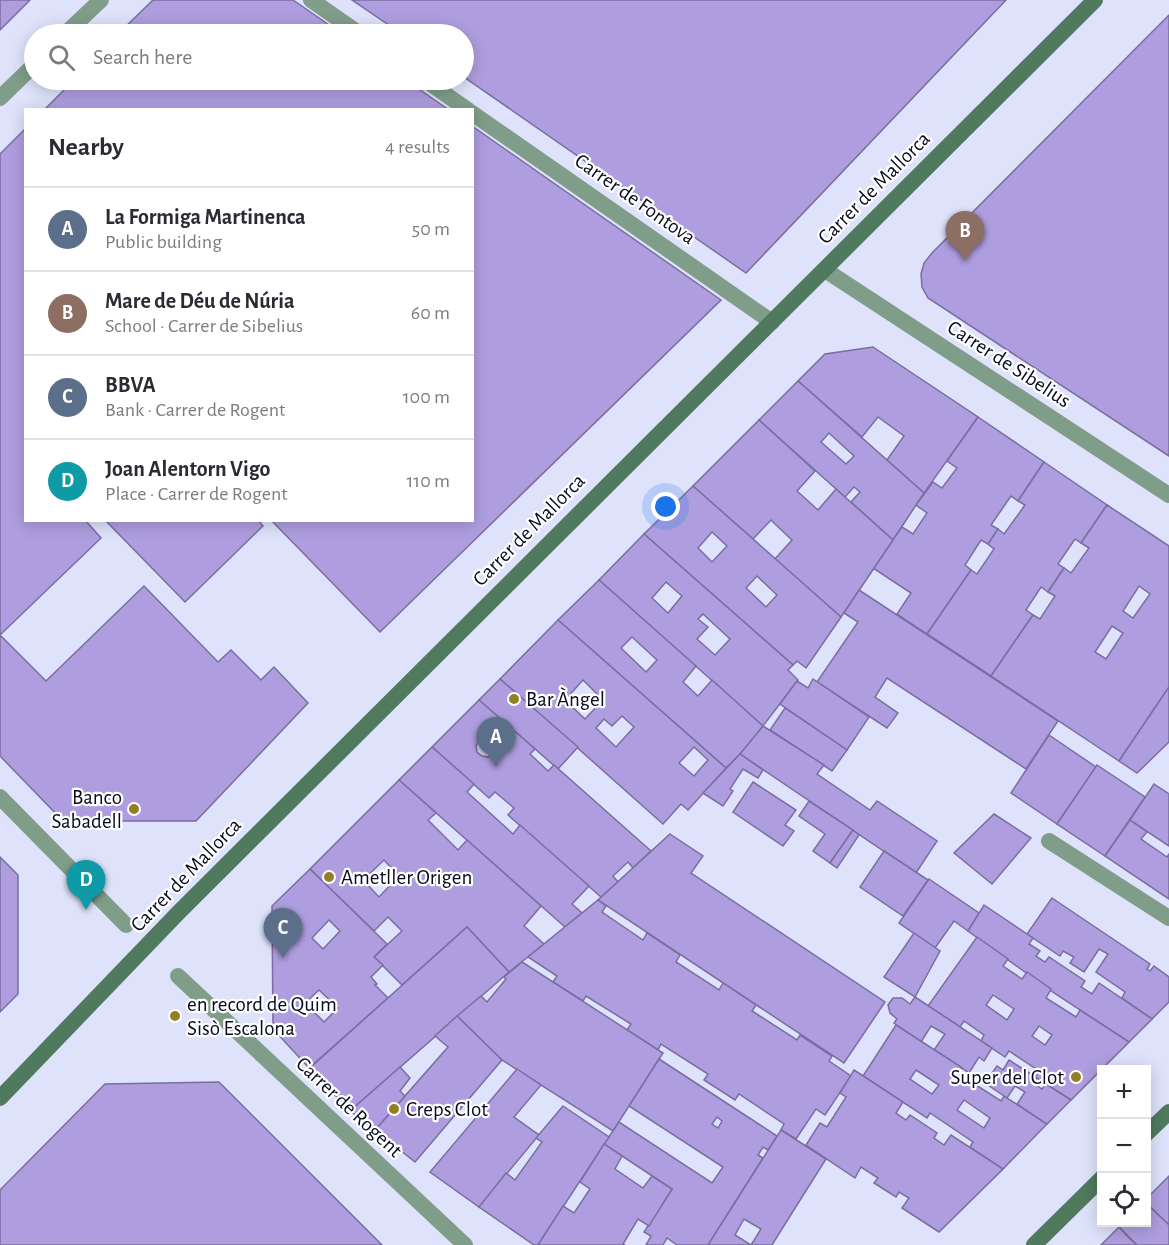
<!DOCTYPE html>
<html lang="en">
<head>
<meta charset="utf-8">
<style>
  body { margin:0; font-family:"Alegreya Sans",sans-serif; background:#f2f2f3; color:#2b2b33 }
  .controls { position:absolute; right:18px; bottom:18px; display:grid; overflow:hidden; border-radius:0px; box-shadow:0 3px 15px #0003 }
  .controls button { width:54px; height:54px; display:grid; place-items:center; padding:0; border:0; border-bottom:2px solid #e1e1e2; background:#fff; color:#2b2b33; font:30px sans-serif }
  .you { position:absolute; left:666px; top:507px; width:21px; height:21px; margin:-15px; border:4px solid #fff; border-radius:50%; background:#1a73e8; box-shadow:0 0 0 9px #1a73e833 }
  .badge { display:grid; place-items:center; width:39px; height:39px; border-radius:50%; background:#7c3aed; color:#fff; font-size:20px; font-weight:700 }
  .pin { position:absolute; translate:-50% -50px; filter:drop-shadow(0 2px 3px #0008) }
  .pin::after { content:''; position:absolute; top:32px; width:21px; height:18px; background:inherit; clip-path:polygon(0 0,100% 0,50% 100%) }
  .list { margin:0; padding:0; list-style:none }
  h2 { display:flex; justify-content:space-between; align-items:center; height:78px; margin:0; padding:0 24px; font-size:26px }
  h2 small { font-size:20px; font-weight:400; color:#7c7c81 }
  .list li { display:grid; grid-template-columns:39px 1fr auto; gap:18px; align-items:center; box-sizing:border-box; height:84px; padding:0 24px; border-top:2px solid #e1e1e2 }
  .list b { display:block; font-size:22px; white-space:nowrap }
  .list p { margin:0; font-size:20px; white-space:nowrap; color:#7c7c81 }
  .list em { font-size:20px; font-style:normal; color:#7c7c81 }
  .icon { flex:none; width:33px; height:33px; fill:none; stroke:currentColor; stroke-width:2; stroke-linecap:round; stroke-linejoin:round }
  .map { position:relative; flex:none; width:1169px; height:1245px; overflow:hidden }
  .search { position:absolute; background:#fff; box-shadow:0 3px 15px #0003; left:24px; top:24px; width:450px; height:66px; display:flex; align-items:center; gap:15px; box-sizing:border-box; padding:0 21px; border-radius:33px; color:#7c7c81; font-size:22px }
  .panel { position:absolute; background:#fff; box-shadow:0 3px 15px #0003; left:24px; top:108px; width:450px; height:414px; border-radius:0px }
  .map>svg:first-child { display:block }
  .building { fill:#ae9edf; stroke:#7a6da1; stroke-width:1.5; fill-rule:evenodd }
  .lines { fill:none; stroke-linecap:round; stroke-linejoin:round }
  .pedestrian { stroke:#809d8a; stroke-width:16 }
  .minor { stroke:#809d8a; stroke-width:16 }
  .secondary { stroke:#4f7a5e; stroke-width:16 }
  .poi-dot { fill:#937e25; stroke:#fff; stroke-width:2 }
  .labels { text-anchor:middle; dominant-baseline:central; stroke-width:4.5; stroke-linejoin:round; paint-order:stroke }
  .street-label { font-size:21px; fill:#080a1d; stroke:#fff }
  .poi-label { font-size:21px; fill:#080a1d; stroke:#fff; text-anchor:start }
</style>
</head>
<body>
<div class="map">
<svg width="1169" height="1245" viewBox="0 0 1169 1245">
  <rect width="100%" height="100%" fill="#dee3fb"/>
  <g class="building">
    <polygon points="0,0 30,0 0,30"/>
    <polygon points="153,0 293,0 342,34 118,34"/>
    <polygon points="352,0 1006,0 746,273 464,77 464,34 402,34"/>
    <polygon points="1169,15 1169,456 928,298 922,287 921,274 924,263 932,253"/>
    <polygon points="74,80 406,80 449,110 44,110"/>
    <polygon points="472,126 721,300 380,632 271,520 472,520"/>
    <polygon points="26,128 26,520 85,520 101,538 0,635 46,681 144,586 218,662 231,650 261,680 274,667 308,703 196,821 63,821 0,756 0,154"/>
    <polygon points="873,347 978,417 924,493 887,460 904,436 878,417 862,437 798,381 825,354"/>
    <path d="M798,381l126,112 -31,47 -42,-38 9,-10 -6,-5 -9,10 -86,-77zM829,433l25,23 -8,8 -25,-22z"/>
    <polygon points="978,417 1044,462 1018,501 1011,496 991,525 998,529 988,544 981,540 965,565 971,570 927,634 897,614 911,593 873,568 902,527 913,534 927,513 916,505 933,482 942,488 957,468 947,461"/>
    <polygon points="759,420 815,471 797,491 818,510 836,489 893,540 841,617 775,559 792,540 775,524 771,520 753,539 693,486"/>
    <polygon points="1044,462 1107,505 1081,543 1075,539 1058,564 1064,568 1048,592 1041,587 1026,610 1033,615 991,676 927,634 971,570 977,574 994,549 988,544 998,529 1004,534 1025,505 1018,501"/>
    <path d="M693,486l148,131 -35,51 -9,-7 -4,4 -149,-131zM712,532l15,14 -15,16 -14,-14zM757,576l20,19 -11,12 -20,-19z"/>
    <path d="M1107,505l62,41v141l-50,74 -128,-85 42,-61 7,4 15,-23 -7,-4 16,-24 7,5 18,-25 -8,-5zM1139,586l11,8 -17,24 -10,-7zM1112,626l11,7 -17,26 -11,-7z"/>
    <polygon points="105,520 258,520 263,526 185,602"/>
    <path d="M644,534l149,131 -5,5 10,10 -35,46 -164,-146zM666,582l16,14 -14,17 -16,-15zM703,614l27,25 -15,16 -18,-16 11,-12 -10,-8z"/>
    <path d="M599,580l97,86 -13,16 15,14 14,-16 51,46 -14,19 -23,23 -168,-148zM632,637l25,23 -11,12 -25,-24z"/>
    <polygon points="859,590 1058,721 1026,769 887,678 875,697 898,713 887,728 817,682 858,622 844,613"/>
    <path d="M558,620l168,148 -38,42 -7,-6 -18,20 -163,-145zM583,680l20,20 -18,19 -20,-19zM622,716l12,11 -18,20 -20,-19 8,-9 8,7zM694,747l14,13 -14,16 -15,-13z"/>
    <polygon points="500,679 578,747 558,769 479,700"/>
    <polygon points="813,679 869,717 847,750 780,704 797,681 808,688"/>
    <polygon points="1169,687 1169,742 1137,773 1119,761"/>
    <path d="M479,700l56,49 -5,5 18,17 6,-6 97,86 -18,17 -5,-6 -15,14 5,6 -17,15 -93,-82 6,-7 -19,-16 -6,6 -57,-51zM481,741h7l5,4v7l-5,5 -6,-1 -5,-4 -1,-7z"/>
    <polygon points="785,708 847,750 832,771 770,730"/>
    <polygon points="763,726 824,765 817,774 870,810 877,801 937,841 916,873 740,754"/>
    <polygon points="1049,735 1096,767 1057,824 1011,793"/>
    <polygon points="432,747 474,784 467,792 513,834 520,825 589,886 572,904 582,913 565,927 399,780"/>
    <polygon points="740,754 763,770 758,778 743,769 730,789 733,791 723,806 703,793"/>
    <polygon points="1097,765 1145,797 1105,856 1057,824"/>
    <path d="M399,780l37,33 -8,7 30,30 9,-10 74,66 -17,20 20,18 -35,28 -42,-45 -65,58 -28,-28 28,-26 -14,-14 -14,14 -64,-62zM384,860l15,16 -20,21 -16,-17z"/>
    <polygon points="753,782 796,810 785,825 794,831 783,846 733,812"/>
    <polygon points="1154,784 1169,794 1169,846 1130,820"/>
    <polygon points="809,801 853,830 830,863 813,851 825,834 799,816"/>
    <polygon points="994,814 1031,838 992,884 954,853"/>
    <polygon points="1130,820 1147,832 1141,839 1167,857 1169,854 1169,899 1105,856"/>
    <polygon points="853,830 859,835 837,868 830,863"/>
    <polygon points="670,834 703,856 691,873 885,1002 844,1063 598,900"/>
    <polygon points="884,851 928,880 903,916 860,887"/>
    <polygon points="0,857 18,875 18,994 0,1012"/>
    <path d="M310,869l77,75 -13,13 9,8 -12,12 6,7 -2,1 13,13 -79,70 -36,-39 -1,-123zM329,920l11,11 -17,18 -11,-11zM319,990l19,18 -14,14 -19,-19z"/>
    <polygon points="929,879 979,913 968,931 954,921 935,948 899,923"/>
    <polygon points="1052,898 1150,964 1147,969 1150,971 1154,966 1169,977 1169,1002 1152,1019 1122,998 1125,992 1096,972 1108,954 1099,949 1084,972 1070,963 1074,957 1063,951 1060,956 1027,934"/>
    <polygon points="598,900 606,906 602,912 643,940 647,933 680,955 676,962 719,990 723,983 756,1005 752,1011 797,1040 800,1035 832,1056 829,1061 851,1076 825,1115 816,1109 796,1139 781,1130 784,1124 739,1094 735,1100 704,1080 708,1074 661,1044 658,1050 627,1030 631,1024 586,996 583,1001 553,982 557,976 528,957"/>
    <polygon points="984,905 1033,938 1029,944 1040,951 1036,956 1045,962 1049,957 1085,981 1081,987 1092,994 1099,983 1152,1019 1129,1042 1051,991 968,931"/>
    <polygon points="467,927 509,972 350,1111 319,1078 311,1067"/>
    <polygon points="914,933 940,951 915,997 884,977"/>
    <path d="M977,937l31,22 -5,7 19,13 5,-7 24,17 -5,9 30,19 4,-7 49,32 -58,58 -36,-23 4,-6 -30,-20 -4,6 -24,-16 3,-6 -20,-14 -4,6 -32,-21zM993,995l21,14 -7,11 -21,-15zM1039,1026l13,9 -7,10 -13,-9z"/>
    <polygon points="522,962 663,1053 613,1131 502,1060 457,1016 481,996 487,1002 506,979 504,977"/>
    <polygon points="915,997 992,1048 984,1061 979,1057 969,1073 934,1050 945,1034 931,1026 921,1042 894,1023 897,1019 890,1013 888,1005 893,998 902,998 910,1004"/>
    <polygon points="457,1016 502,1060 415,1162 375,1130 448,1047 435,1036"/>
    <path d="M896,1025l65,42 -4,6 44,28 3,-5 43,28 -44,45 -33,-22 3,-5 -43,-29 -3,5 -64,-42zM916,1070l23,15 -7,9 -22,-15zM964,1100l26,18 -6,10 -27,-18z"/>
    <path d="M659,1059l118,77 -9,14 -5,-3 -5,8 5,3 -55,87h-31l-10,-7 -4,7h-17l5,-9 -7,-4 28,-43 -68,-45 15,-22 93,61 11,-16 -94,-61zM717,1117l5,4 -4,7 -6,-4z"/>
    <polygon points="1009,1060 1037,1078 1033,1083 1042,1089 1046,1084 1071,1100 1047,1124 1017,1104 1025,1092 1015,1086 1007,1098 985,1083 997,1066 1003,1070"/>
    <polygon points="400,1067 410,1078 400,1091 405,1096 375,1130 350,1111"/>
    <polygon points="517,1069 541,1085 514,1117 539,1135 479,1207 430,1172"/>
    <polygon points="854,1070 903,1102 896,1113 906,1120 910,1115 937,1133 934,1138 944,1145 951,1135 1003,1169 939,1232 902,1208 909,1198 899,1192 896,1197 874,1183 878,1178 861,1167 855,1178 806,1145 820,1123 827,1127 846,1097 840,1093"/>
    <polygon points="219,1082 382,1245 0,1245 0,1190 105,1084"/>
    <polygon points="563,1106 609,1137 538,1245 534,1245 479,1207 506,1173 515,1180 542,1142 536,1138"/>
    <polygon points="781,1130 826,1159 775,1240 772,1245 751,1245 761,1229 744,1219 735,1235 751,1245 708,1245"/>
    <polygon points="604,1144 622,1156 615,1169 643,1188 652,1176 672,1189 649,1226 638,1219 623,1244 625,1245 538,1245 563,1206 574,1213 590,1189 580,1182"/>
    <polygon points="1169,1176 1169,1225 1146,1203 1146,1199"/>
    <polygon points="1146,1203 1169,1225 1169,1245 1137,1245 1119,1227 1123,1222 1146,1222"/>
    <polygon points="1119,1227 1129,1238 1137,1245 1101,1245"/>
  </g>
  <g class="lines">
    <g class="pedestrian">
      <polyline points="311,0 360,34"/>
      <polyline points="425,80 468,110"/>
      <polyline points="472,113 772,322"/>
      <polyline points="825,270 1169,495"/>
      <polyline points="0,797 126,925"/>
      <polyline points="178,976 465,1245"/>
    </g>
    <g class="minor">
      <polyline points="65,34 101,0"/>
      <polyline points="0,98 34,65"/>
      <polyline points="1049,841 1169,918"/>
    </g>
    <g class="secondary">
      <polyline points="0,1098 179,912 1095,0"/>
      <polyline points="1146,1134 1169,1112"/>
      <polyline points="1034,1245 1102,1178"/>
    </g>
  </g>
  <g class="poi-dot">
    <circle cx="514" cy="699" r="6"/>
    <circle cx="134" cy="809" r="6"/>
    <circle cx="329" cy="877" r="6"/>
    <circle cx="175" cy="1016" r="6"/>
    <circle cx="1076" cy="1077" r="6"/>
    <circle cx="394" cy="1109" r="6"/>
  </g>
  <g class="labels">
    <g class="street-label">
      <text transform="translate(874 188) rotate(-45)">Carrer de Mallorca</text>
      <text transform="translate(635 199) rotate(35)">Carrer de Fontova</text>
      <text transform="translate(1009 364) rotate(33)">Carrer de Sibelius</text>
      <text transform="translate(529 530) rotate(-45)">Carrer de Mallorca</text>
      <text transform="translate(186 875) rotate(-46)">Carrer de Mallorca</text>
      <text transform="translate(349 1107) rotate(43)">Carrer de Rogent</text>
    </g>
    <g class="poi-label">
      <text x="526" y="699">Bar Àngel</text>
      <text x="122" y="797" text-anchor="end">Banco<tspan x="122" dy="24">Sabadell</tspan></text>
      <text x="341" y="877">Ametller Origen</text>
      <text x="187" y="1004">en record de Quim<tspan x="187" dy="24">Sisò Escalona</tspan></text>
      <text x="1064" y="1077" text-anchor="end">Super del Clot</text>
      <text x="406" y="1109">Creps Clot</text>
    </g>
  </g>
</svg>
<div class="controls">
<button>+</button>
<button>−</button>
<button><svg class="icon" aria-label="locate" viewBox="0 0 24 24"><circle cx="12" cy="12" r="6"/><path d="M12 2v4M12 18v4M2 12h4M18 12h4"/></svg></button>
</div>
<div class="you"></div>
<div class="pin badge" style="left:496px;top:767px;background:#5c6f8a">A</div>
<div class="pin badge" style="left:965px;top:261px;background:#8d6e63">B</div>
<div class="pin badge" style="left:283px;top:958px;background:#5c6f8a">C</div>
<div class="pin badge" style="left:86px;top:910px;background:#0f9aa8">D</div>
<div class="search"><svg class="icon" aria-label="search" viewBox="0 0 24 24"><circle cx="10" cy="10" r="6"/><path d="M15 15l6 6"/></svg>Search here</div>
<section class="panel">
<h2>Nearby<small>4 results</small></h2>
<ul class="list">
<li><span class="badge" style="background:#5c6f8a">A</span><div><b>La Formiga Martinenca</b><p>Public building</p></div><em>50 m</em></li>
<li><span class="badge" style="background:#8d6e63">B</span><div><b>Mare de Déu de Núria</b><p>School · Carrer de Sibelius</p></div><em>60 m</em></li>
<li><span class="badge" style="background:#5c6f8a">C</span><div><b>BBVA</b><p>Bank · Carrer de Rogent</p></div><em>100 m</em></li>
<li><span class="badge" style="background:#0f9aa8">D</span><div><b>Joan Alentorn Vigo</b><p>Place · Carrer de Rogent</p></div><em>110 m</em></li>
</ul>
</section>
</div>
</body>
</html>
